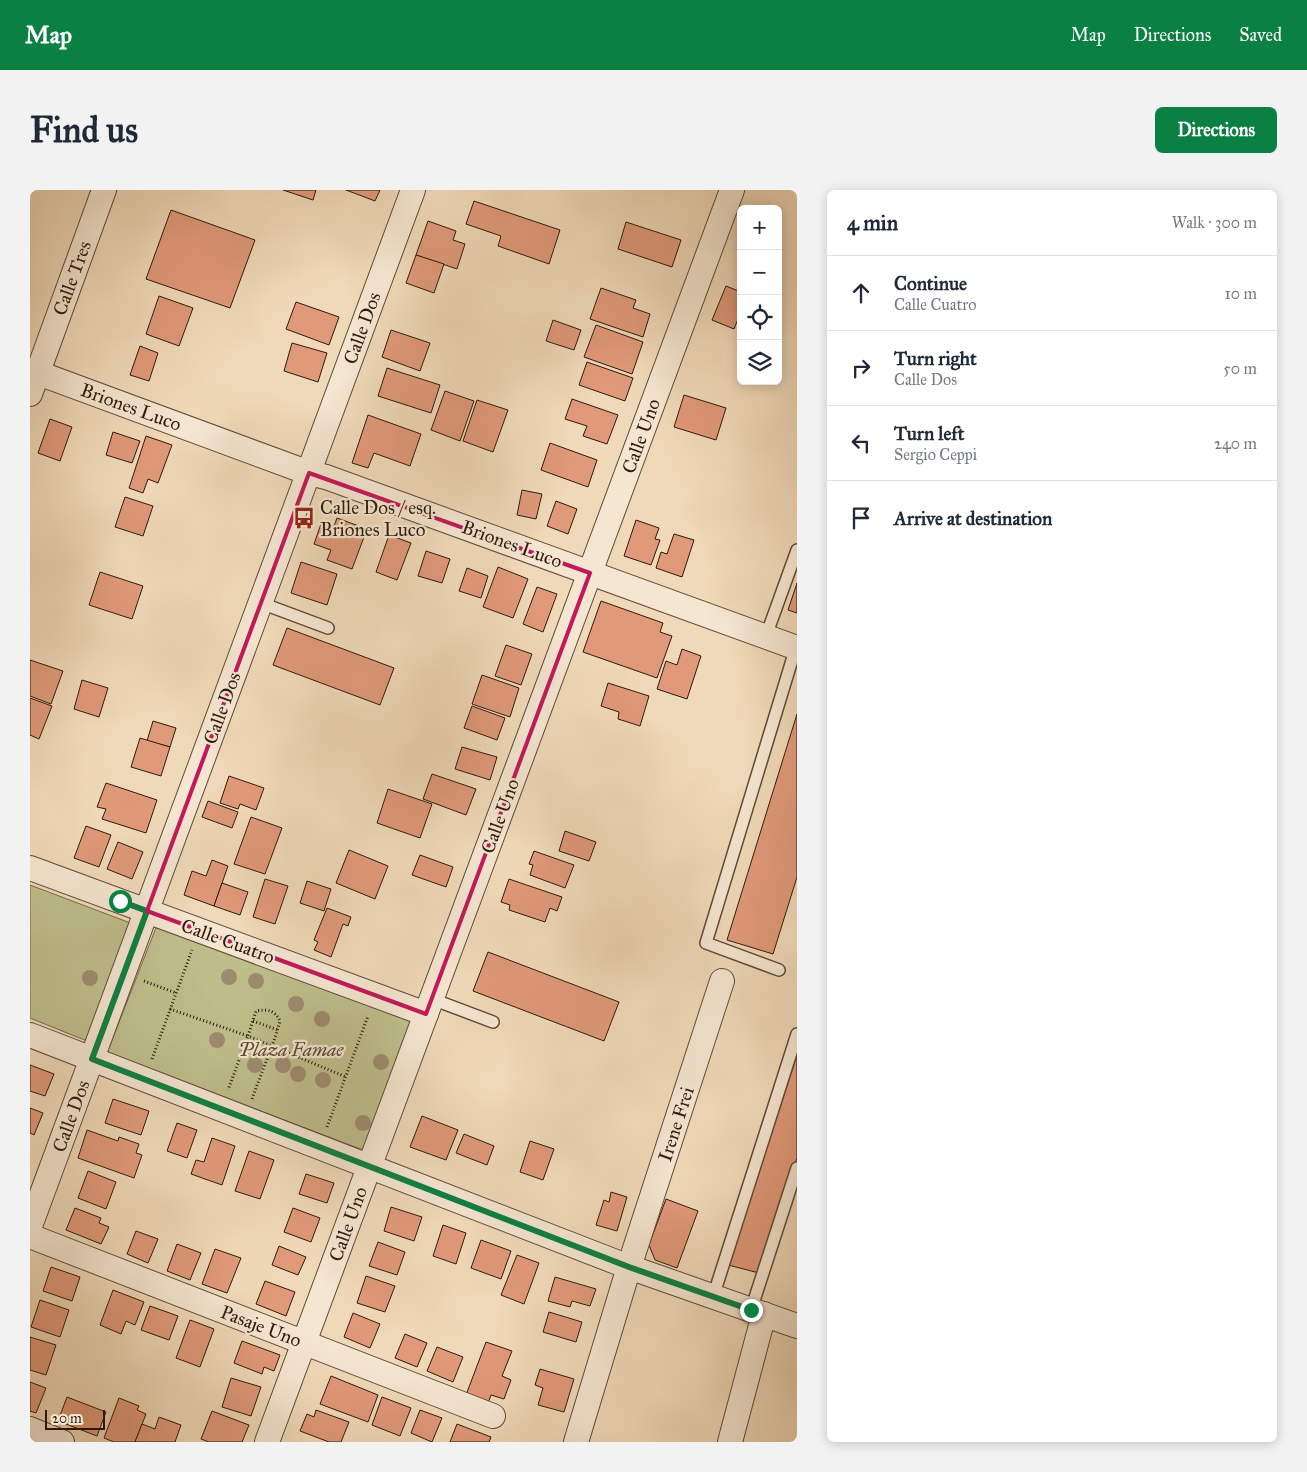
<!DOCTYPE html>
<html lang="en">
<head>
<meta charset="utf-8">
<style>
  body { margin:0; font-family:"IM FELL Great Primer",serif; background:#f2f2f3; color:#1f2937 }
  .controls { position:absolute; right:15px; top:15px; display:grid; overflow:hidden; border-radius:8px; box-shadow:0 2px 12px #0003 }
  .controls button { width:45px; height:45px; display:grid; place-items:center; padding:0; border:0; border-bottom:1px solid #e0e1e3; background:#fff; color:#1f2937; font:25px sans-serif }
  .scale { position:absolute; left:15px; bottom:12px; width:60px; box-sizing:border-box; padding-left:5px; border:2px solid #2e1a0d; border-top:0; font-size:14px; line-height:18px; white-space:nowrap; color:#2e1a0d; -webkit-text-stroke:4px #f5e6d1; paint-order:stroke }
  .stop { position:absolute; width:15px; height:15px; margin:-11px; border:4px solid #0b8043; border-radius:50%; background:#fff }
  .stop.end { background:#0b8043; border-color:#fff; box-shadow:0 1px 5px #0008 }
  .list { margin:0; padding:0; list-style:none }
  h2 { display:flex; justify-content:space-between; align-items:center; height:65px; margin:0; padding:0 20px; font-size:21px }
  h2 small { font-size:16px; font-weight:400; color:#747a83 }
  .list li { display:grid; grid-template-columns:32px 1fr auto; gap:15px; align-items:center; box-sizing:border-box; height:75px; padding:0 20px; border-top:1px solid #e0e1e3 }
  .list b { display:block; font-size:19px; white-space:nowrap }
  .list p { margin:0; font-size:16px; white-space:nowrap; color:#747a83 }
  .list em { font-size:16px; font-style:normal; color:#747a83 }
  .icon { flex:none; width:28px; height:28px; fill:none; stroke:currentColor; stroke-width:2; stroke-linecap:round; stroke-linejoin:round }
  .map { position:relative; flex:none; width:767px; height:1252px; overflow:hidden; border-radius:8px }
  header { display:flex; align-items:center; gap:30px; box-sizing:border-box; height:70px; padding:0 25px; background:#0b8043; color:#fff }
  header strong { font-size:24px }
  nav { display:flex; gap:28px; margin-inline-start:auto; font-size:18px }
  .intro { display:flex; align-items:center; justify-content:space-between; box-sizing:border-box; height:120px; padding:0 30px }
  h1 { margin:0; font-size:35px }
  .button { padding:12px 22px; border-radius:8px; background:#0b8043; color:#fff; font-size:18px; font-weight:700 }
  main { display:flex; gap:30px; padding:0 30px }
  aside { flex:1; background:#fff; border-radius:8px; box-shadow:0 2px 12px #0003 }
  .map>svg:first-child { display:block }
  .green { fill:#bebe8b; stroke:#766c4c }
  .building { fill:#e09979; stroke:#2e1a0d }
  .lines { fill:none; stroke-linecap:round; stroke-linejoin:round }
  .lane-casing { stroke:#5e4a38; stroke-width:14 }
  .street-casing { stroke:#5e4a38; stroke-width:26 }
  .path { stroke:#2e1a0d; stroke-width:3; stroke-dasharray:1 2.5; stroke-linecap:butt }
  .lane { stroke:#f5e6d1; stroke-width:11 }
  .street { stroke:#f5e6d1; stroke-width:24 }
  .tree { fill:#9d8b6f }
  .route { stroke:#0b8043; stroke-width:6 }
  .marked { fill:none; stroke:#c2185b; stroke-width:4; stroke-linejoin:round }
  .labels { text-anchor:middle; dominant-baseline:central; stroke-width:4.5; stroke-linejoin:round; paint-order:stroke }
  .street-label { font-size:19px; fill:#2e1a0d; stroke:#f5e6d1 }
  .poi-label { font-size:19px; fill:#2e1a0d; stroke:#f5e6d1; text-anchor:start }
  .park-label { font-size:19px; font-style:italic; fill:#594b33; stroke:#f5e6d1 }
</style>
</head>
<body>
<header>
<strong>Map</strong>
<nav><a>Map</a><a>Directions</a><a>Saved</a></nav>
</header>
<div class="intro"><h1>Find us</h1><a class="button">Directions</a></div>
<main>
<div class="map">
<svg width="767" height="1252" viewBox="0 0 767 1252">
  <rect width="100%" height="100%" fill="#f0d9b8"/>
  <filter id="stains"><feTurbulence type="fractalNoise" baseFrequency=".004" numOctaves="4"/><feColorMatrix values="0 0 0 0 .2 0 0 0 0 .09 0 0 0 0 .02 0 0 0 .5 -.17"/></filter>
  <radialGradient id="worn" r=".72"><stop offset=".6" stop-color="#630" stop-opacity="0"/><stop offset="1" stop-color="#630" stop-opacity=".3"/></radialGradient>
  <g class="green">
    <polygon points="0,695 103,734 57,851 0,828"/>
    <polygon points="127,735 390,835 341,963 77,863"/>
  </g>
  <g class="building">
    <polygon points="253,0 286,0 283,10"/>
    <polygon points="316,0 350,0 345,11"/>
    <polygon points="444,11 530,40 519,74 468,56 471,46 436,34"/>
    <polygon points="141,20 225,50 200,118 116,89"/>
    <polygon points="398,31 426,41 423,50 435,54 427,79 386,65"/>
    <polygon points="596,32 651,50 642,77 588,59"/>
    <polygon points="386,65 414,74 404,103 376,93"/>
    <polygon points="696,96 711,102 711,122 704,139 682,130"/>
    <polygon points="571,98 606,110 603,118 620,124 613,147 560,129"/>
    <polygon points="129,106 163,118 149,156 116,144"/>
    <polygon points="266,112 309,127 299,155 256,139"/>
    <polygon points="523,130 551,140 544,160 516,151"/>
    <polygon points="566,135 613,152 602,184 554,167"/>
    <polygon points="361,140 400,153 390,181 352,167"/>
    <polygon points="262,153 297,163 288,192 254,181"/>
    <polygon points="110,156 128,163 119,191 100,185"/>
    <polygon points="557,172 603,188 595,211 549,195"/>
    <polygon points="357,178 410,195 401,223 348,206"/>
    <polygon points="415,201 444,211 430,251 401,240"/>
    <polygon points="654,205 696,218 686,250 644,237"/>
    <polygon points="542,209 588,225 577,254 553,246 557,236 535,229"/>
    <polygon points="447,210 478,220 463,262 433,251"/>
    <polygon points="338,225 391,244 380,276 344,263 338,278 322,273"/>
    <polygon points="20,229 42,237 30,271 8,263"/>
    <polygon points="83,242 110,251 102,273 76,265"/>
    <polygon points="116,246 142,255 128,293 118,289 113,303 99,298"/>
    <polygon points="520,253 567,270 558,297 511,280"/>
    <polygon points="492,300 512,304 506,329 487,325"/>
    <polygon points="95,307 123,316 113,346 85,337"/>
    <polygon points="526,311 547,319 538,344 517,336"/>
    <polygon points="307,328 337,339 322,379 297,370 301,360 284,354 292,331 304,336"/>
    <polygon points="606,330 629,338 625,349 630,350 621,375 594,366"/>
    <polygon points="644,344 664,350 652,387 626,378 631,362 637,364"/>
    <polygon points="359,345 381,353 367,390 346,382"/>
    <polygon points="396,361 420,369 412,393 388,386"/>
    <polygon points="271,372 307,384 297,415 261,403"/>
    <polygon points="468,377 498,389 483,428 453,417"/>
    <polygon points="437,378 458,386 451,408 429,401"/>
    <polygon points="70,382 113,396 102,429 59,415"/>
    <polygon points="767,393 767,423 758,420"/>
    <polygon points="507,397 527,404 513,442 493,434"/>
    <polygon points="571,411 633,433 630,442 642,446 627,488 553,462"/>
    <polygon points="257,438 364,478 350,515 243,475"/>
    <polygon points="476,455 502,464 491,495 465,486"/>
    <polygon points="652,459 671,466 657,509 627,499 636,471 647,475"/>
    <polygon points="0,470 33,481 21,514 0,506"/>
    <polygon points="452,485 489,498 480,527 442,514"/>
    <polygon points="52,490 78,498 69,527 44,519"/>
    <polygon points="578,493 619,506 610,536 588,529 589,522 571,516"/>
    <polygon points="0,508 22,516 9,549 0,545"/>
    <polygon points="442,516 475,528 467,550 434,538"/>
    <polygon points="767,524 767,687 743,764 697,750"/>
    <polygon points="123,531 146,538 140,557 117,551"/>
    <polygon points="110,548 140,557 131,586 101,577"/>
    <polygon points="432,557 467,567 460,590 425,579"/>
    <polygon points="402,584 446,599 436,625 393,609"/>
    <polygon points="199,586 234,598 226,620 210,614 208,619 190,613"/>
    <polygon points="76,593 127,610 116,643 72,629 76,619 67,617"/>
    <polygon points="358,599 402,614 390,648 347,633"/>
    <polygon points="178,611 208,622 202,638 172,627"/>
    <polygon points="221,627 252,638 235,684 204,674"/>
    <polygon points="56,636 81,645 69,677 44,668"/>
    <polygon points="535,641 566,652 559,671 529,661"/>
    <polygon points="88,652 113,662 102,689 77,679"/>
    <polygon points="319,660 358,676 345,709 306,693"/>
    <polygon points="504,661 544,675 535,698 500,685 503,675 499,674"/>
    <polygon points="390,665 423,677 416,697 382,685"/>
    <polygon points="182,670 198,676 184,716 154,705 162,681 176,686"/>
    <polygon points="235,689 258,696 245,734 223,727"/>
    <polygon points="479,689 532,707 527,721 520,718 515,732 479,720 480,715 471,712"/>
    <polygon points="277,691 301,699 294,721 270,713"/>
    <polygon points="192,693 218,702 210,725 184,716"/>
    <polygon points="297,718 321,727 318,736 313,734 301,767 284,760 288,752 284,750"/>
    <polygon points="458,762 589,812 574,851 443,801"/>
    <polygon points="767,865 767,968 729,1083 698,1075"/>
    <polygon points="0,875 24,884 15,906 0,901"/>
    <polygon points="83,909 119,921 111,945 75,933"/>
    <polygon points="0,918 13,923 4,945 0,943"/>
    <polygon points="392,926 428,940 416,970 380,957"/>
    <polygon points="147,933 167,940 157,968 137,961"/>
    <polygon points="57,940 88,951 89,947 109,954 106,963 112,965 104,988 48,968"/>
    <polygon points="434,944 464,956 457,975 426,963"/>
    <polygon points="182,948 205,956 192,995 161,984 166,970 174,972"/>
    <polygon points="500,951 524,959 513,990 490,982"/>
    <polygon points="219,961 244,970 230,1009 205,1001"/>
    <polygon points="58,981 86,992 76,1019 48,1008"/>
    <polygon points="276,984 304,993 297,1013 269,1004"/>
    <polygon points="581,1002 597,1007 587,1041 566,1035 574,1010 579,1012"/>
    <polygon points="636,1009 668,1021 647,1078 625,1070 619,1055"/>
    <polygon points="361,1017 392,1027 384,1051 354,1041"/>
    <polygon points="45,1018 71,1028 69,1033 79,1037 71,1054 36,1040"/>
    <polygon points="263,1018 290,1028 281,1052 254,1042"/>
    <polygon points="413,1035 436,1043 426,1074 403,1066"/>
    <polygon points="106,1041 128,1049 118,1073 97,1064"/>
    <polygon points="451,1050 481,1061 471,1089 441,1078"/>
    <polygon points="348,1052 375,1062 367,1085 339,1076"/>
    <polygon points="147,1054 171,1063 160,1090 137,1081"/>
    <polygon points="249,1056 276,1067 268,1085 242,1075"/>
    <polygon points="185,1059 211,1068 197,1103 172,1094"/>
    <polygon points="487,1065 509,1073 494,1114 471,1105"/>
    <polygon points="21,1077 50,1087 42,1111 13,1101"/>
    <polygon points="336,1086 365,1096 355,1122 327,1113"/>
    <polygon points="525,1087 566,1099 560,1116 542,1111 540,1117 518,1111"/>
    <polygon points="235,1091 265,1102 256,1126 226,1114"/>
    <polygon points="83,1100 114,1112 105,1135 96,1131 91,1144 70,1135"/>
    <polygon points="10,1110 39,1120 30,1147 1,1137"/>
    <polygon points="120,1116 148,1126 139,1150 111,1140"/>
    <polygon points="519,1122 552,1132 546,1152 513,1142"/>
    <polygon points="323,1123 350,1134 340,1158 314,1147"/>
    <polygon points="160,1130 184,1139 170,1177 146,1168"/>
    <polygon points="375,1144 397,1153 387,1177 365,1168"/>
    <polygon points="0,1147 26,1155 16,1185 0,1180"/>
    <polygon points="212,1151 250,1165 244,1181 234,1177 232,1184 204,1173"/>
    <polygon points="456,1152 482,1161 472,1186 481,1190 474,1209 461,1205 458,1213 436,1205"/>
    <polygon points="407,1157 433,1167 423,1192 397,1181"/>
    <polygon points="510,1179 544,1189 534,1222 508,1215 513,1198 505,1195"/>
    <polygon points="301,1186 348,1205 338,1232 290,1214"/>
    <polygon points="201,1188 231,1197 221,1226 192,1217"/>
    <polygon points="0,1192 16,1198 6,1223 0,1221"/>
    <polygon points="37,1207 76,1222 67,1246 28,1231"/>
    <polygon points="352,1207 381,1218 370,1246 342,1235"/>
    <polygon points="89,1208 109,1216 107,1220 116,1224 105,1252 84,1252 74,1248"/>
    <polygon points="286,1220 319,1232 311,1252 299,1252 270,1241 277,1224 284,1227"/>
    <polygon points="390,1220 412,1228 402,1252 381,1243"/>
    <polygon points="182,1221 219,1235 212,1252 179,1252 171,1249"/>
    <polygon points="129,1227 151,1235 145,1252 105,1252 112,1234 125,1239"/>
    <polygon points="427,1234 461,1247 459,1252 420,1252"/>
  </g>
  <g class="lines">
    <g class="lane-casing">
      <g id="lane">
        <polyline points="231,413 298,438"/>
        <polyline points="736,446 767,360"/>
        <polyline points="749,780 676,753 766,457"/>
        <polyline points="402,809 463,832"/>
        <polyline points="683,1107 767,844"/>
        <polyline points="721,1120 767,978"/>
      </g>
    </g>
    <g class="street-casing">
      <g id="street">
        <polyline points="0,180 279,283 296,287 767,458"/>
        <polyline points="0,204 74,0"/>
        <polyline points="0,678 396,824"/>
        <polyline points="0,845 599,1077 767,1136"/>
        <polyline points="0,1036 383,0"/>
        <polyline points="0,1046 463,1226"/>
        <polyline points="0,1239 32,1252"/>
        <polyline points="237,1252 702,0"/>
        <polyline points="546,1252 599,1077 692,791"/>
        <polyline points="700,1252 734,1124"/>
      </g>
    </g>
    <g class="path">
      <polyline points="114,791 146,803"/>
      <polyline points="140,819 218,846 198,900"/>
      <polyline points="223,831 248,840"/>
      <polyline points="122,869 162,760"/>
      <path d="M222,909c9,-26 21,-52 28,-78 -5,-11 -13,-12 -24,-10l-8,25 98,41"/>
      <polyline points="297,937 338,826"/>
    </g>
    <use href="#lane" class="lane"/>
    <use href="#street" class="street"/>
  </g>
  <g class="tree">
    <circle cx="199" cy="787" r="8"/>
    <circle cx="60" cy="788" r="8"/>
    <circle cx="226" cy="791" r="8"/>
    <circle cx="266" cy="814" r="8"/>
    <circle cx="292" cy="829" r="8"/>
    <circle cx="187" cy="850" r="8"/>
    <circle cx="351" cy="872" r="8"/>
    <circle cx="225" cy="875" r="8"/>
    <circle cx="253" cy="875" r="8"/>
    <circle cx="268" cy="884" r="8"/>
    <circle cx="293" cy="890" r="8"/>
    <circle cx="333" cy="933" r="8"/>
  </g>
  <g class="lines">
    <polyline class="route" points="90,711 117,721 62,869 599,1077 721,1120"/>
  </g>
  <path class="marked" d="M279,283l281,100 -164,441 -279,-103z"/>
  <defs>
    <g id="bus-bare" transform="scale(1.725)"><path d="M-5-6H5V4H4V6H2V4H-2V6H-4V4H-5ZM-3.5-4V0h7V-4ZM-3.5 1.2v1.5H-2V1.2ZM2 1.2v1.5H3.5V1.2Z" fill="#8f2418" stroke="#f5e6d1" stroke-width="2.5" paint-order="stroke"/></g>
  </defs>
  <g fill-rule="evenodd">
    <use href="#bus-bare" x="274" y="328"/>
  </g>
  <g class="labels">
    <g class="street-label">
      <text transform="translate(42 88) rotate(-70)">Calle Tres</text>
      <text transform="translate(332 138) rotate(-70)">Calle Dos</text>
      <text transform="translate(101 217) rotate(20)">Briones Luco</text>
      <text transform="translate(611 246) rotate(-70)">Calle Uno</text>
      <text transform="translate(482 354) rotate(20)">Briones Luco</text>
      <text transform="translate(192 518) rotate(-70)">Calle Dos</text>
      <text transform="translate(470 626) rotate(-70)">Calle Uno</text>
      <text transform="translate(198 751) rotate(20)">Calle Cuatro</text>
      <text transform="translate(41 926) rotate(-70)">Calle Dos</text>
      <text transform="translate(646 934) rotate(-72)">Irene Frei</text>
      <text transform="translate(318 1034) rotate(-70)">Calle Uno</text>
      <text transform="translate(231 1136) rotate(21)">Pasaje Uno</text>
    </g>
    <g class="poi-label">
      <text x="290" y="317">Calle Dos / esq.<tspan x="290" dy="22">Briones Luco</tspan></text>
    </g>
    <g class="park-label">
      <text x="261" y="859">Plaza Famae</text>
    </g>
  </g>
  <rect width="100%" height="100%" filter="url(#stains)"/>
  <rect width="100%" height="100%" fill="url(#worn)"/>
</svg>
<div class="controls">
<button>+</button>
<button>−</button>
<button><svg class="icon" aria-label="locate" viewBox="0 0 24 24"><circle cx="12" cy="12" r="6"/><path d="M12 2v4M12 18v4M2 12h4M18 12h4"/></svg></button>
<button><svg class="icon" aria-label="layers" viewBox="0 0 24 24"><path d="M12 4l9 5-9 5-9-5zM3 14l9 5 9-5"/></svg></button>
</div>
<div class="scale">20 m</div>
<div class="stop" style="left:90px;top:711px"></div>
<div class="stop end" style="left:721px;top:1120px"></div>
</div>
<aside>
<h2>4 min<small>Walk · 300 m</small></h2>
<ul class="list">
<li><svg class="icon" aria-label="ahead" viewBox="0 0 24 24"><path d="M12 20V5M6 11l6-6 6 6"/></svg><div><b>Continue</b><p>Calle Cuatro</p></div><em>10 m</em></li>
<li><svg class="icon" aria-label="right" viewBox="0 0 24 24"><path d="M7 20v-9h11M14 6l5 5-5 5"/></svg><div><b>Turn right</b><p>Calle Dos</p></div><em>50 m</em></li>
<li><svg class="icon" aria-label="left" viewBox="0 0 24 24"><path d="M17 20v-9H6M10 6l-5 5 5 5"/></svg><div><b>Turn left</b><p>Sergio Ceppi</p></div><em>240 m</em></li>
<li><svg class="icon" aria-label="arrive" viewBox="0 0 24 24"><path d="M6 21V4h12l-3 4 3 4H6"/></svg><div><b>Arrive at destination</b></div></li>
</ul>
</aside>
</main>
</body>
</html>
